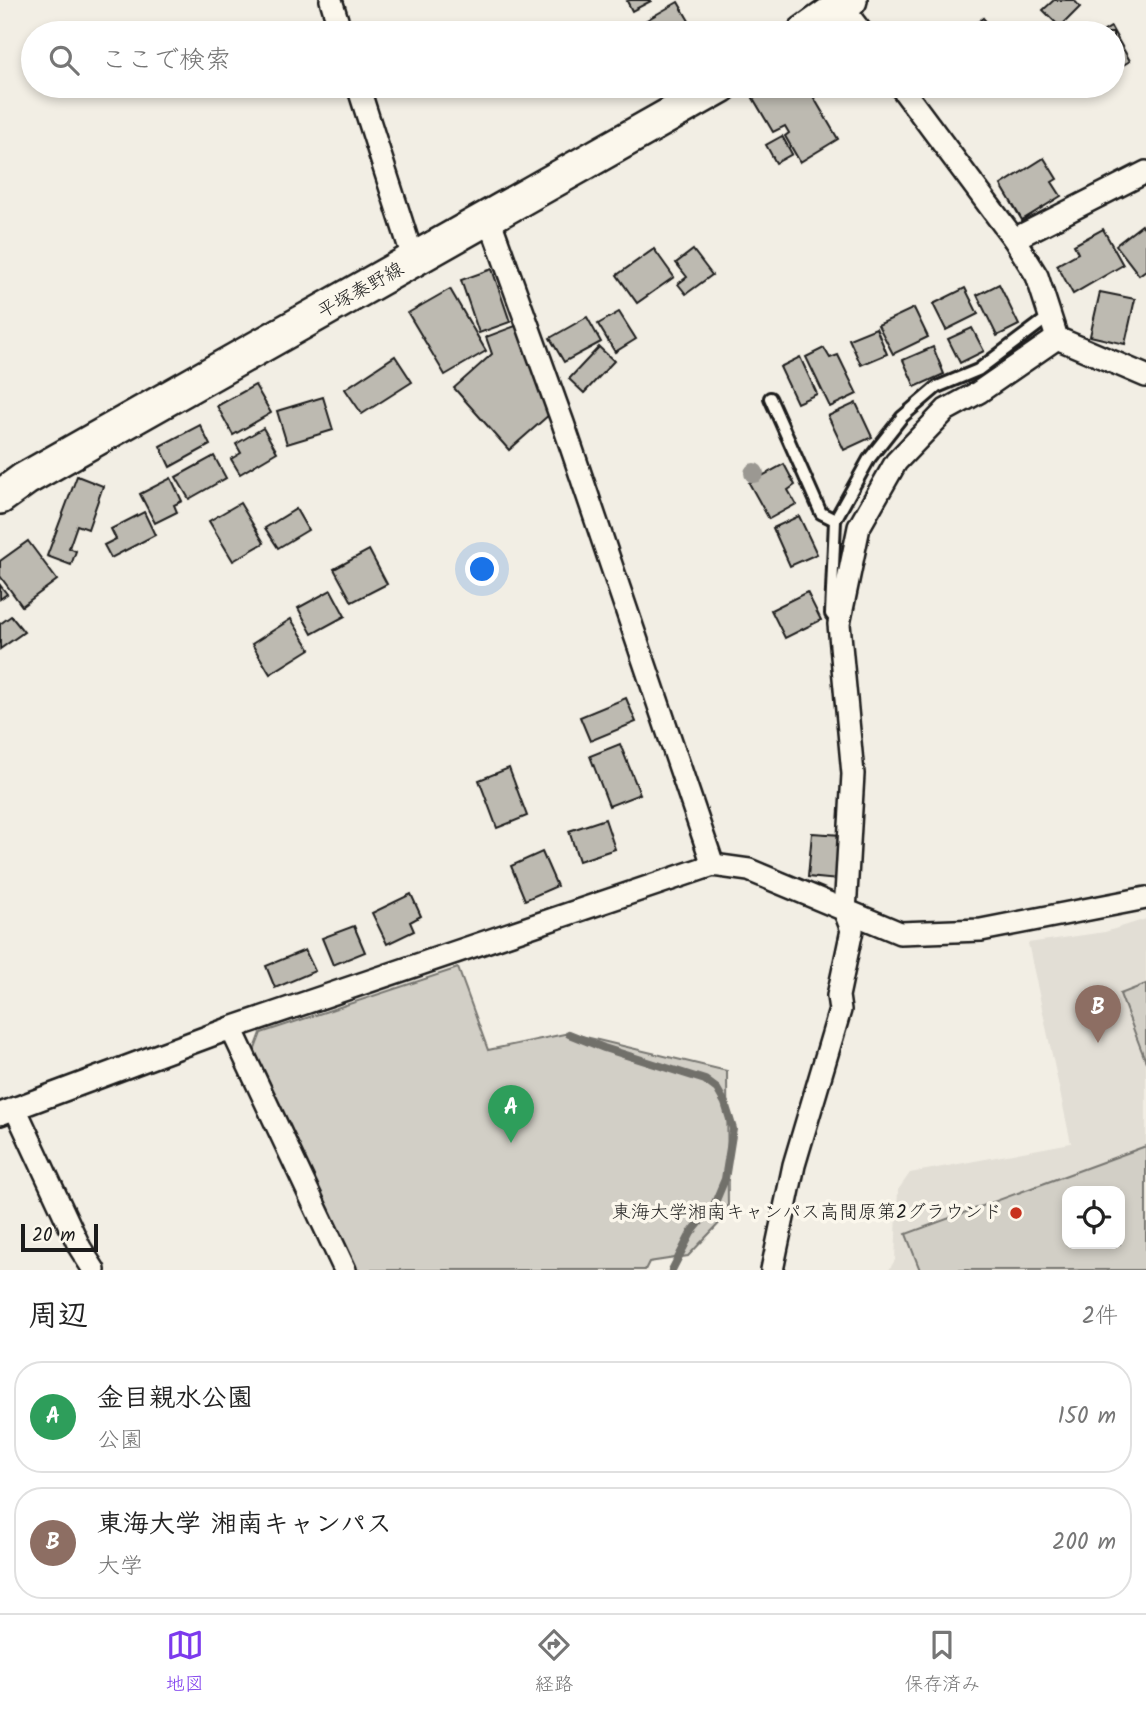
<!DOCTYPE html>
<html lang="ja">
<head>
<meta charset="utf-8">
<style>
  body { margin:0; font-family:Kalam,"Klee One",sans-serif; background:#f6f6f6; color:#222 }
  .controls { position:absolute; right:21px; bottom:21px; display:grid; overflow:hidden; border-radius:14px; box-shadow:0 4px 10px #0003 }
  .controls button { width:63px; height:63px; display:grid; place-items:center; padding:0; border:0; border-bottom:2px solid #e0e0e0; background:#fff; color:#222; font:35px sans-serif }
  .scale { position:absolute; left:21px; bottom:18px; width:77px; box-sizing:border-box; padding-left:7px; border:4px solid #1c1c1c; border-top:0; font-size:19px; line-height:24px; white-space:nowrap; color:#1c1c1c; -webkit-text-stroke:5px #fbf7ec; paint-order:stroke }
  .you { position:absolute; left:483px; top:570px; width:24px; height:24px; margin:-18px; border:5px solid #fff; border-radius:50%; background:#1a73e8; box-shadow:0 0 0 10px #1a73e833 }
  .badge { display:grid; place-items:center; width:46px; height:46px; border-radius:50%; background:#7c3aed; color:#fff; font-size:23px; font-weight:700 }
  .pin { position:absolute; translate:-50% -58px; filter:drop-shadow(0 2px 4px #0008) }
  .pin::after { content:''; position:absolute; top:37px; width:24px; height:21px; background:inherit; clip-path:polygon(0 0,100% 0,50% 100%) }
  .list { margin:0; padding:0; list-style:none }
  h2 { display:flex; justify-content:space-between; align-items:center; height:91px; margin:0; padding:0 28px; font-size:30px }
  h2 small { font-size:23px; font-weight:400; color:#767676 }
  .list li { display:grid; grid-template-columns:46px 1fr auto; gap:21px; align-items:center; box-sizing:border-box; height:112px; margin:0 14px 14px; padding:0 14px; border:2px solid #e0e0e0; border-radius:28px }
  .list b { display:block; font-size:26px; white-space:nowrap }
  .list p { margin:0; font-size:23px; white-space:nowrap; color:#767676 }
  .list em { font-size:23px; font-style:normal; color:#767676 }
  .icon { flex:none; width:38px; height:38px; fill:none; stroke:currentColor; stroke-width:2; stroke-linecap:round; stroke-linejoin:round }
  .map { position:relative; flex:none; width:1146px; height:1270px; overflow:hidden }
  .search { position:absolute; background:#fff; box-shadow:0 4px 10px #0003; left:21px; right:21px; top:21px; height:77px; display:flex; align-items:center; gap:18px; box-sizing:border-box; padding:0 24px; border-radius:38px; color:#767676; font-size:26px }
  .sheet { height:343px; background:#fff }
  nav { display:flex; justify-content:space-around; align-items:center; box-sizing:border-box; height:98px; border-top:2px solid #e0e0e0; background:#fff; font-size:19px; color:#767676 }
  nav a { display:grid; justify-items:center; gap:4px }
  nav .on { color:#7c3aed }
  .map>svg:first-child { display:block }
  .built { fill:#e2ded5; fill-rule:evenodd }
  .green { fill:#d2cfc6; stroke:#777671; stroke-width:2; fill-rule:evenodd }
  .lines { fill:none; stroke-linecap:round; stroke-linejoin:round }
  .stream { stroke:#716f6b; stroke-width:8 }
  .building { fill:#bdbab1; stroke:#1c1c1c; stroke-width:2 }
  .service-casing { stroke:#1c1c1c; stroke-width:16 }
  .minor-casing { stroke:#1c1c1c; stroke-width:26 }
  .primary-casing { stroke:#1c1c1c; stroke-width:38 }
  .service { stroke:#fbf7ec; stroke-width:10 }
  .minor { stroke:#fbf7ec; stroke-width:21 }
  .primary { stroke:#fbf7ec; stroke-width:33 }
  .tree { fill:#9b9892 }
  .poi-dot { fill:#c8321e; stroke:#fbf7ec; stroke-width:2.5 }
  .labels { text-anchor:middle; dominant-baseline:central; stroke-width:7; stroke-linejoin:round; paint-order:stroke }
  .street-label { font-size:19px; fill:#1c1c1c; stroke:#fbf7ec }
  .poi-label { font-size:19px; fill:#1c1c1c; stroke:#fbf7ec; text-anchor:end }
</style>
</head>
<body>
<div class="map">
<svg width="1146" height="1270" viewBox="0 0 1146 1270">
  <rect width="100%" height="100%" fill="#f2eee4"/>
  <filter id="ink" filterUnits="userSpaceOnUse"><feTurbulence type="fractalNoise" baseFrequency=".0143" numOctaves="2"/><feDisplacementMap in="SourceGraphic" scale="14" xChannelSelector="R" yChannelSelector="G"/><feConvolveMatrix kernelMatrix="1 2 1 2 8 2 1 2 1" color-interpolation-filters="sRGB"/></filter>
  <g filter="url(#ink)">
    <path class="built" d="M1146,919v351h-257l6,-10 3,-70 12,-17 161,-30 -43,-200 77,-11zM1067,1191h53v53h-53z"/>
    <g class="green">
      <polygon points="458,968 488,1050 569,1033 727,1071 728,1214 688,1256 649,1262 645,1270 357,1270 252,1057 261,1033"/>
      <polygon points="1146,984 1146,1062 1120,994"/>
      <path d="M1146,1146v124h-226l-14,-36zM1120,1191v53h-53v-53z"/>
    </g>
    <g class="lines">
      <polyline class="stream" points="569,1034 604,1048 705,1080 717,1089 725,1103 733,1129 725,1179 714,1205 691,1233 672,1270"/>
    </g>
    <g class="building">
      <polygon points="630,0 650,0 651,1 632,11 627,1"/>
      <polygon points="1054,0 1074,0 1080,7 1060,27 1043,10"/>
      <polygon points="678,2 696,33 624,33"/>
      <polygon points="983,18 996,33 964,33"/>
      <polygon points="1111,27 1130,61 1113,71 1113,33 1101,33"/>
      <polygon points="773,86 807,86 838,139 800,162 785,136 789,133 785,126 773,132 753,98"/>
      <polygon points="782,136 792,154 776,163 766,145"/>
      <polygon points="1044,158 1057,179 1052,182 1061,196 1022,220 1001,185"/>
      <polygon points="1142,225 1146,230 1146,270 1139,275 1116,245"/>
      <polygon points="1103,229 1123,265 1073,294 1057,265 1078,253 1074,245"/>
      <polygon points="654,249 674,277 637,303 617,275"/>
      <polygon points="693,250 712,275 686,294 678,284 687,277 676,263"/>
      <polygon points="492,269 510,322 479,333 461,280"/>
      <polygon points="999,284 1019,325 997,336 977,295"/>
      <polygon points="965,288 978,314 946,330 933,304"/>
      <polygon points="450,289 486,351 445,375 408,313"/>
      <polygon points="1100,292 1135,299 1125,344 1090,336"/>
      <polygon points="914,308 928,337 893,354 878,325"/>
      <polygon points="619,312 636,339 615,352 598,324"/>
      <polygon points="587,317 601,342 564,362 550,338"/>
      <polygon points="518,325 550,414 509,450 454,388 492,354 486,337"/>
      <polygon points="876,328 887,354 861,365 849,339"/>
      <polygon points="972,328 984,351 960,363 948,339"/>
      <polygon points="599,347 614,361 584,393 569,379"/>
      <polygon points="933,347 944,374 915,387 903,360"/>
      <polygon points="824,348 830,358 838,355 857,394 830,407 806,357"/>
      <polygon points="395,356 412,382 362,414 345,389"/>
      <polygon points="800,357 817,394 797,403 780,367"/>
      <polygon points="255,385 271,413 233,435 217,406"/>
      <polygon points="323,397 333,430 287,444 277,411"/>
      <polygon points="856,403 872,437 844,450 828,416"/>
      <polygon points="200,425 210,445 170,467 160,446"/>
      <polygon points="263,428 277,452 240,474 231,459 241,453 236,444"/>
      <polygon points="214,456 226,478 189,499 176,477"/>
      <polygon points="784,464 795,485 788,490 796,504 769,519 749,483"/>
      <polygon points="77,476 103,486 88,529 77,525 69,548 76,551 71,565 47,556"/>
      <polygon points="171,478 182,501 174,505 177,512 155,523 140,494"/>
      <polygon points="240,503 264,543 233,561 209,521"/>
      <polygon points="296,509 308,530 278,548 265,528"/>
      <polygon points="144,512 155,535 111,558 104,545 116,539 111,529"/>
      <polygon points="799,516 817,554 790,566 773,528"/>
      <polygon points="28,541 57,580 22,606 0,576 0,561"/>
      <polygon points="369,550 387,584 352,602 334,569"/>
      <polygon points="0,585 7,594 0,599"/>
      <polygon points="331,590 345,616 312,634 298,608"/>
      <polygon points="807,592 821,620 785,638 771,610"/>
      <polygon points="11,616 24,632 0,649 0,624"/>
      <polygon points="291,619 310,649 270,674 252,644"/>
      <polygon points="626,698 636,722 590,741 580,717"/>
      <polygon points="620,744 640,794 609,806 590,756"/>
      <polygon points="509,768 527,816 497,828 479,780"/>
      <polygon points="605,819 615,849 579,861 569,831"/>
      <polygon points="812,833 842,835 838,880 808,877"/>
      <polygon points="542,852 557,886 525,900 511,866"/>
      <polygon points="411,894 421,916 410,922 414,931 387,944 372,913"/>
      <polygon points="354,926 365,952 333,965 322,938"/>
      <polygon points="305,950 315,971 275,988 266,966"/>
    </g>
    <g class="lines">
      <g class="service-casing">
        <g id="service">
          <polyline points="770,398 821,513 835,520"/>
          <polyline points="838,623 831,614 835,520 869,459 902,417 937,387 978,370 1050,316"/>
        </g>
      </g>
      <g class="minor-casing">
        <g id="minor">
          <polyline points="331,0 341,33"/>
          <polyline points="842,7 862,33"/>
          <polyline points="358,86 414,261"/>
          <polyline points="900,86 1014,239 1037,276 1057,338 1146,376"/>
          <polyline points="489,218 563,423 713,865"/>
          <polyline points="1014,239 1146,172"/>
          <polyline points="231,1028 345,1270"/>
          <polyline points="15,1108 80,1248 94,1270"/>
          <polyline points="0,1114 231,1028 713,865 749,870 900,933 981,930 1146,898"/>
          <polyline points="772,1270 794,1165 840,1010 838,996 852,930 845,912 853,774 839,624 859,527 896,462 946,410 979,392 1057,338"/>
        </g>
      </g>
      <g class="primary-casing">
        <g id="primary">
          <polyline points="804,33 850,0"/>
          <polyline points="0,497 25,479 721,86"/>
        </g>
      </g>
      <use href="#service" class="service"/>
      <use href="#minor" class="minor"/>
      <use href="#primary" class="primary"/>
    </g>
    <circle class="tree" cx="754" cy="473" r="10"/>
  </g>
  <circle class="poi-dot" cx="1016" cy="1213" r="7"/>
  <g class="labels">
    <g class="street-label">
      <text transform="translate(361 291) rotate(-29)">平塚秦野線</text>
    </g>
    <g class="poi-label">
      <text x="1002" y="1213">東海大学湘南キャンパス高間原第2グラウンド</text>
    </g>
  </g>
</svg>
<div class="controls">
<button><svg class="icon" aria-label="locate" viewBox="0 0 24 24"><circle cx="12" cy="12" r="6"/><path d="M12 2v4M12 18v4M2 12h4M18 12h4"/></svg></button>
</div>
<div class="scale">20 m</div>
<div class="you"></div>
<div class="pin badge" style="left:511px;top:1143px;background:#2e9e5b">A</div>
<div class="pin badge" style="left:1098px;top:1043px;background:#8d6e63">B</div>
<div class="search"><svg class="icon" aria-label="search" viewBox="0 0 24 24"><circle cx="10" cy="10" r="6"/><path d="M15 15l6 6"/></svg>ここで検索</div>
</div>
<section class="sheet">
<h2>周辺<small>2件</small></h2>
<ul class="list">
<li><span class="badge" style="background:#2e9e5b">A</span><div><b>金目親水公園</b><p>公園</p></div><em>150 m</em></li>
<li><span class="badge" style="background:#8d6e63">B</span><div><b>東海大学 湘南キャンパス</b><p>大学</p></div><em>200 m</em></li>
</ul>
</section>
<nav>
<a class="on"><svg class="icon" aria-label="map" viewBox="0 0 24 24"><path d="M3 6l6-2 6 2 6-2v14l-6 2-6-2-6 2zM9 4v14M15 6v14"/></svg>地図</a>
<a><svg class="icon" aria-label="directions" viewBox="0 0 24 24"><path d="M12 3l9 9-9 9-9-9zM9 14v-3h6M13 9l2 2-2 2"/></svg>経路</a>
<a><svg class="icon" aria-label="saved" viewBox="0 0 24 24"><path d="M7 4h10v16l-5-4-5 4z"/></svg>保存済み</a>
</nav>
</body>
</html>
